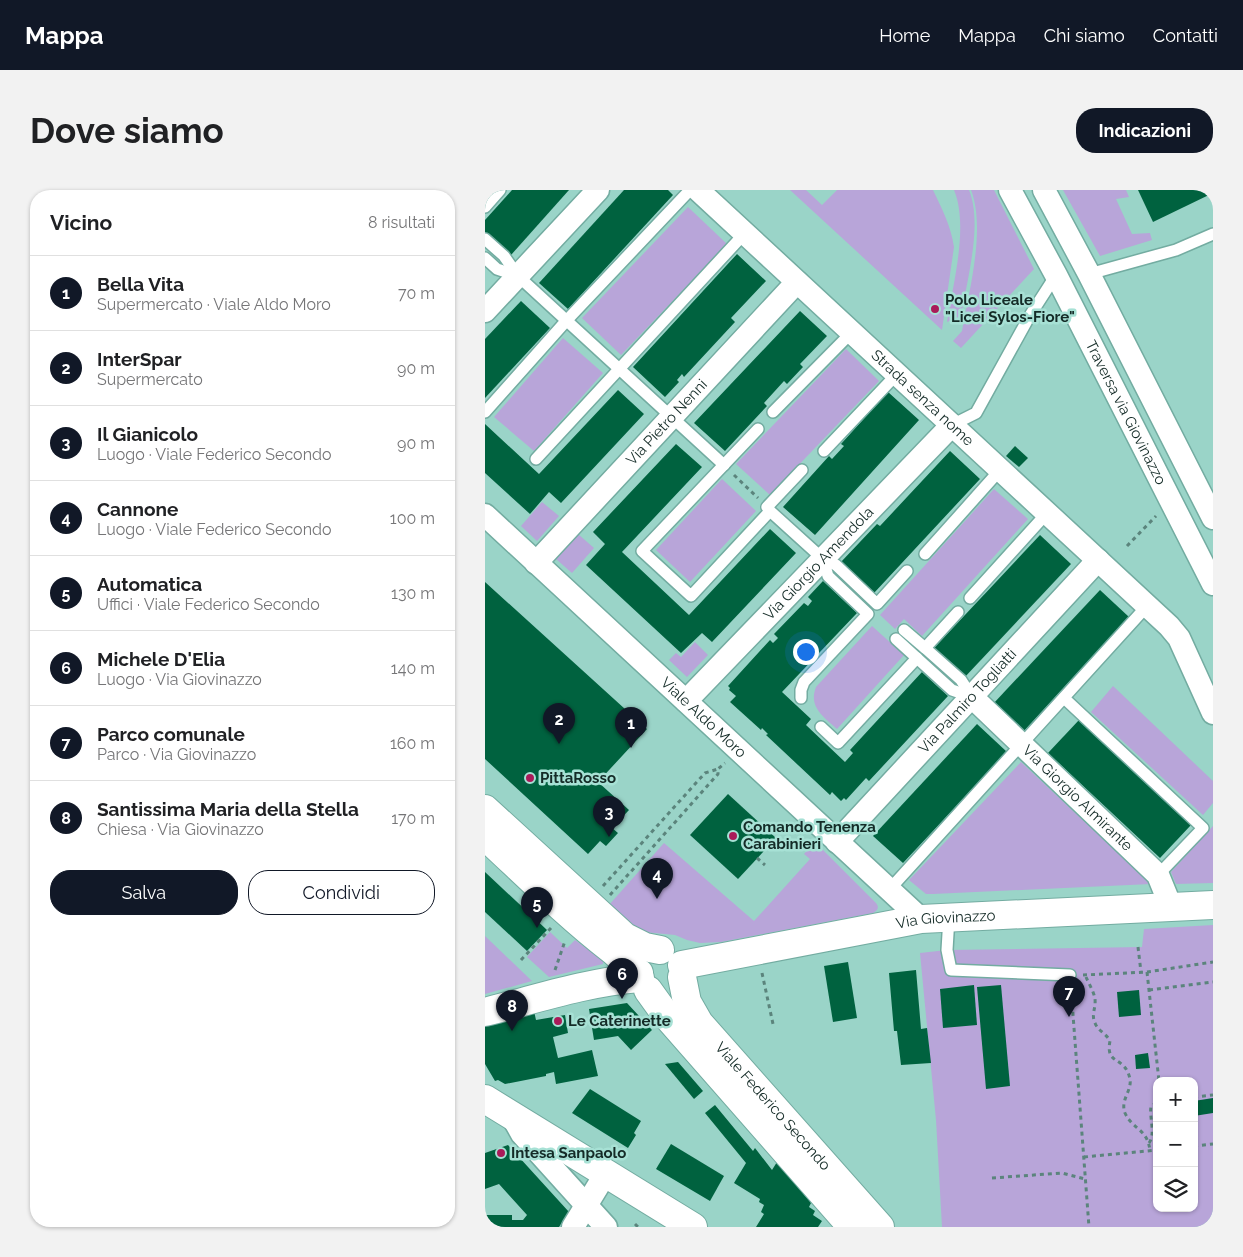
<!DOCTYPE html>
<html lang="it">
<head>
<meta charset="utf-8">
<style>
  body { margin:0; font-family:Raleway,sans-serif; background:#f2f2f2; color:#202124 }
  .controls { position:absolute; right:15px; bottom:15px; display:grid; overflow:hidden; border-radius:10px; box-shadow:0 1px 4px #0004 }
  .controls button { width:45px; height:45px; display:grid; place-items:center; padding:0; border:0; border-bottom:1px solid #e0e0e0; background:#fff; color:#202124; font:25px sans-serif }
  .you { position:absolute; left:320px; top:461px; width:18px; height:18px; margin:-12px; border:4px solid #fff; border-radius:50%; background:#1a73e8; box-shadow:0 0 0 8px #1a73e833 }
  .badge { display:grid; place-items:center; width:32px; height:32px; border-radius:50%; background:#111827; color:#fff; font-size:16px; font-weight:700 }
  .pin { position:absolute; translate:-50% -41px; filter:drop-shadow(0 1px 2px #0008) }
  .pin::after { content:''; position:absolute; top:26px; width:18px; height:15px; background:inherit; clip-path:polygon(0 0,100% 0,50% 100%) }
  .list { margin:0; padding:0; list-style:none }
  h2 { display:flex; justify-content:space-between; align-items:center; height:65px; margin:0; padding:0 20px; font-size:21px }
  h2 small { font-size:16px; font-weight:400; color:#757577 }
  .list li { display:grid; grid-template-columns:32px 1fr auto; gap:15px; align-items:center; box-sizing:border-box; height:75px; padding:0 20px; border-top:1px solid #e0e0e0 }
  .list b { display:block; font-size:19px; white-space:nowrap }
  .list p { margin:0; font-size:16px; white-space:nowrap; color:#757577 }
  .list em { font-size:16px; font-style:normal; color:#757577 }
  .actions { display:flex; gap:10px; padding:15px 20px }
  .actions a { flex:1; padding:11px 0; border:1px solid #111827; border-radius:20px; text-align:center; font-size:18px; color:#111827 }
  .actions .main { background:#111827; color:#fff }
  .icon { flex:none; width:28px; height:28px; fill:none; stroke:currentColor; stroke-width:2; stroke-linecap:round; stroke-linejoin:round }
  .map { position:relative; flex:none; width:728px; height:1037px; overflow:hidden; border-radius:20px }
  header { display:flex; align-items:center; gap:30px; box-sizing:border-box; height:70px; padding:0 25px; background:#111827; color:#fff }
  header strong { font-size:24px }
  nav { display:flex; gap:28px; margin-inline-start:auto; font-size:18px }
  .intro { display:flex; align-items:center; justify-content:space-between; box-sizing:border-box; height:120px; padding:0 30px }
  h1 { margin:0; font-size:35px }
  .button { padding:12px 22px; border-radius:20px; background:#111827; color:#fff; font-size:18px; font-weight:700 }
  main { display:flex; gap:30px; padding:0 30px }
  aside { flex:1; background:#fff; border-radius:20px; box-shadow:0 1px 4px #0004 }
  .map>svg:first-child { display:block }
  .green { fill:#b8a5d9; fill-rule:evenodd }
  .building { fill:#00623f }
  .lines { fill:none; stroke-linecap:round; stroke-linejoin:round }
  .service-casing { stroke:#73aca1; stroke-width:14 }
  .minor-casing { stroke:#73aca1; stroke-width:25 }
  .tertiary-casing { stroke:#73aca1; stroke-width:30 }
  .secondary-casing { stroke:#73aca1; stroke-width:30 }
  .path { stroke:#5b847c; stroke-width:3; stroke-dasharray:4 4; stroke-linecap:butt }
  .service { stroke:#fff; stroke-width:11 }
  .minor { stroke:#fff; stroke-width:22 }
  .tertiary { stroke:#fff; stroke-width:28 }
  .secondary { stroke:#fff; stroke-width:28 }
  .poi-dot { fill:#a91b59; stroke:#a7e1d5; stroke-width:2 }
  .labels { text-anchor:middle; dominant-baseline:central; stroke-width:5; stroke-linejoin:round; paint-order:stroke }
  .poi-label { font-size:15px; font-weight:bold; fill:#142b27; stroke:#a7e1d5; text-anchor:start }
  .street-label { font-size:15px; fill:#142b27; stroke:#a7e1d5 }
</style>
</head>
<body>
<header>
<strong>Mappa</strong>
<nav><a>Home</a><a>Mappa</a><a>Chi siamo</a><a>Contatti</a></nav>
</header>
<div class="intro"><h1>Dove siamo</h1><a class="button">Indicazioni</a></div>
<main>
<aside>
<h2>Vicino<small>8 risultati</small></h2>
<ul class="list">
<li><span class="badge">1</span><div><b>Bella Vita</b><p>Supermercato · Viale Aldo Moro</p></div><em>70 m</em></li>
<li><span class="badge">2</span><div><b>InterSpar</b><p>Supermercato</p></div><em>90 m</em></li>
<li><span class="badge">3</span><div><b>Il Gianicolo</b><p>Luogo · Viale Federico Secondo</p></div><em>90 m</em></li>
<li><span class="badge">4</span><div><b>Cannone</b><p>Luogo · Viale Federico Secondo</p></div><em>100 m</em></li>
<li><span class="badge">5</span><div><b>Automatica</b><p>Uffici · Viale Federico Secondo</p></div><em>130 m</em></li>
<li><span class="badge">6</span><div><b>Michele D'Elia</b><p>Luogo · Via Giovinazzo</p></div><em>140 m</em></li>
<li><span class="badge">7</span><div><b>Parco comunale</b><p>Parco · Via Giovinazzo</p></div><em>160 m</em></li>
<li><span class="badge">8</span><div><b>Santissima Maria della Stella</b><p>Chiesa · Via Giovinazzo</p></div><em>170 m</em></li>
</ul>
<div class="actions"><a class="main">Salva</a><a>Condividi</a></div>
</aside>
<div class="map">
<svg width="728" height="1037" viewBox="0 0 728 1037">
  <rect width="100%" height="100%" fill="#9ad4c8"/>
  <g class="green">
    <path d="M305,0h16l16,15 15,-15h96c9,19 18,36 21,57l-12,83z"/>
    <path d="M469,0h15c14,34 -2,90 -8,126l-14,6c6,-38 22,-96 7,-132z"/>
    <path d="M486,0h23l40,79 -73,79 -8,-7 9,-10c7,-40 24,-102 9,-141z"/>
    <polygon points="578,0 641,0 644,7 631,9 647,44 665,43 667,50 615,66"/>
    <polygon points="203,17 242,54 136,165 97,128"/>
    <polygon points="78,148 118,183 49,261 9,227"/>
    <polygon points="361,159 394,191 285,305 251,274"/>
    <polygon points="237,289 271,321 205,392 171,360"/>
    <polygon points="509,299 543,329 437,446 419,429 410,439 395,425"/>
    <polygon points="57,312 74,326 52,351 36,336"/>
    <polygon points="93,344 109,358 87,383 71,369"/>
    <path d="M387,436l32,29 -67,74c-13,-12 -29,-22 -21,-42z"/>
    <polygon points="210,452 223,465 202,487 184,470 191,463 196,467"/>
    <polygon points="628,496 728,591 728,613 718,625 606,522"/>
    <polygon points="536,572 666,694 448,704 441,704 424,690"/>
    <polygon points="728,636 728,693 691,694 686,682"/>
    <path d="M330,652l61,61c4,5 1,8 -3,10l-152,29 -21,1 -13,-3 -12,-5 -31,-3 -14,-8 -21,-19 55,-62 90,78 56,-62 -6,-5z"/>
    <path d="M728,735v302h-271l-6,-107 -16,-167 27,-3 195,-3 2,-18zM672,891h37v127h-37z"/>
    <polygon points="65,742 82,758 90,750 118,770 118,774 64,787 42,767"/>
    <polygon points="0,746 47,791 0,804"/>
  </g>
  <g class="building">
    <polygon points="27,0 84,0 26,65 0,42 0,30"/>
    <polygon points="139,0 183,0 188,5 83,119 54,93"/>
    <polygon points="653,0 728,0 728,3 668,32"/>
    <polygon points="252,64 281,91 246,128 250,132 199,187 197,184 192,190 194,192 180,207 148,177"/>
    <polygon points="36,111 65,138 0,208 0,149"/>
    <polygon points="315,121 342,146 315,174 318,177 302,194 299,191 279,213 282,216 240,261 209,233"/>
    <polygon points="133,200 159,224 76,313 64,302 45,324 0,283 0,234 54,284"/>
    <polygon points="403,202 434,230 330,345 298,317 344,266 347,269 359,256 356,254"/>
    <polygon points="191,254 217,277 137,362 204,425 285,339 311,363 227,452 217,443 196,463 101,375 120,354 108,342"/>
    <polygon points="530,256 543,268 534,277 521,266"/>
    <polygon points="465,261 495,289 389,403 356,372 392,334 395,336"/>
    <polygon points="555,345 586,374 479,488 448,459"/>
    <polygon points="338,391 372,423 297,502 326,529 321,535 360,572 368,563 365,560 437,482 463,506 384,591 381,588 361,610 359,608 356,611 347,602 345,605 281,545 283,544 277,538 276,540 245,512 251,506 244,500 245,498 243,496 285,450 288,453 293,448 289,444 319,413 323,416 327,411 323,407"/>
    <polygon points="0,392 162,539 113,592 144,620 127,638 133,643 121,656 115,651 103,664 0,569"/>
    <polygon points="615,400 644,427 538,542 508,514"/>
    <polygon points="594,530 706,635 675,668 563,563"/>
    <polygon points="492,534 522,562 418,673 388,646"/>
    <polygon points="243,604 291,648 253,689 205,645"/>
    <polygon points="0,682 62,740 42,761 0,722"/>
    <polygon points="363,772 372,828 348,832 339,776"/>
    <polygon points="431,780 436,839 442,838 446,873 416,875 412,841 409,841 404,783"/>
    <polygon points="489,795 492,835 458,838 455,799"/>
    <polygon points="516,795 525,896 501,899 492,797"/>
    <polygon points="654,800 656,825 634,827 632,802"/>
    <polygon points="142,813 167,840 146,860 133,846 109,850 104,819"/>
    <polygon points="49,821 51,830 80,825 83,843 68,847 73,868 107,860 113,886 71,894 69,882 61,884 61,886 20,894 13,890 10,891 0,874 0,833"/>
    <polygon points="663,863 665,878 651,879 650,865"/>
    <polygon points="193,872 218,901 209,909 180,874"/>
    <polygon points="105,899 156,931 149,943 151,945 143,958 87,923"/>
    <polygon points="728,908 728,923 709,926 709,911"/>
    <polygon points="230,915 268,961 270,958 287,980 292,972 326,1013 324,1017 330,1021 328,1025 337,1031 333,1037 271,1037 279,1024 276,1022 279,1015 274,1012 275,1009 249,993 261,973 220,923"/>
    <polygon points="186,954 239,986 225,1011 171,979"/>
    <polygon points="23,955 84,1022 74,1037 0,1037 0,1025 27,1025 27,1030 38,1030 42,1025 14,994 0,999 0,963"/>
  </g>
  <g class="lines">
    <g class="service-casing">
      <g id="service">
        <polyline points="0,17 15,0"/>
        <polyline points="0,49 19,66 33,86 239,275"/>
        <polyline points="0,68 12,79 33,86"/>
        <polyline points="604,84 691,60 728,44"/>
        <polyline points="0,222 82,130 205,0"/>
        <polyline points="288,222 367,142"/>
        <polyline points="467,235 491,223 544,127 571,85"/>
        <polyline points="273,239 157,361 206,406 285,321"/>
        <polyline points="339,261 412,184"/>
        <polyline points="51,269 260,43"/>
        <polyline points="317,280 282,317 285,321 338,369 351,375 392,414 422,381"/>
        <polyline points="440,364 515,280"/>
        <polyline points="485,408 562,323"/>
        <polyline points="473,422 440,458 476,490 487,507"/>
        <polyline points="419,440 440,458"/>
        <polyline points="411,449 467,500 487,507"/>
        <polyline points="316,508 316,500 319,492 383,424 343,386 338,369"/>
        <polyline points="579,508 718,638 673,685"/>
        <polyline points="336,537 353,553 432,468"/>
        <polyline points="404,700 662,416"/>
        <polyline points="464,727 462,760 466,780 585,785"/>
      </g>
    </g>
    <g class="minor-casing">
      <g id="minor">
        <path id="s1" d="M213,0l471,436 10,12 34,75"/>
        <path id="s2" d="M525,0l46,85 157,309"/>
        <polyline points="559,0 604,84 728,328"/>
        <polyline points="0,121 113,0"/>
        <path id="s3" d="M0,325l436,404"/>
        <path id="s4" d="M51,373l261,-281"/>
        <path id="s5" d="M487,507l186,178 13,32"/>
        <path id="s6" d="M201,511l266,-276"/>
        <path id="s7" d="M352,652l261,-282"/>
        <polyline points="28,928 37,944 121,1037"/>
        <polyline points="88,1037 121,983"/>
      </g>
    </g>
    <g class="tertiary-casing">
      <g id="tertiary">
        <path d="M0,822c51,-13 102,-30 155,-34"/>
        <polyline points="0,909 208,1037"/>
      </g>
    </g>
    <g class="secondary-casing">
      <g id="secondary">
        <polyline points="0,619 140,747 160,757 175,760"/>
        <path d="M0,646c42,39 82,79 127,114 10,8 16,16 27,23"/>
        <path id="s8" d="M197,775l239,-46 292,-14"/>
        <path id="s9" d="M197,787l5,25 12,21 181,204"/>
        <polyline points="163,800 181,825 367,1037"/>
      </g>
    </g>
    <g class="path">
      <polyline points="249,285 273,308"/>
      <polyline points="642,356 671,326"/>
      <polyline points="272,668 280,675"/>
      <polyline points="118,696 220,583 233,579"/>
      <polyline points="125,705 233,584 233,579 240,573"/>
      <polyline points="653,757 656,782"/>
      <polyline points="36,770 66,738"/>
      <polyline points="70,780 80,751"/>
      <polyline points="662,782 674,891"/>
      <polyline points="277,783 288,834"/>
      <polyline points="598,785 662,782 728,772"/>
      <path d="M601,787c3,7 8,15 9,22 1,9 -4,16 0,24 3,8 11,10 15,18 -5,25 15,14 20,38 2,12 -10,21 -5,34 7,16 23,16 25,38"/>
      <polyline points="586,798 604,1037"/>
      <polyline points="664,800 728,792"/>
      <polyline points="709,907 728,905"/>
      <path d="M664,953c7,-10 0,-25 2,-37l6,-3"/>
      <polyline points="709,956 728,954"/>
      <polyline points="599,967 672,960"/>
      <polyline points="507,988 577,983 600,989"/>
      <polyline points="150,1034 153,1037"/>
    </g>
    <use href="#service" class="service"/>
    <use href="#minor" class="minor"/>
    <use href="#tertiary" class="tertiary"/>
    <use href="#secondary" class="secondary"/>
  </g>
  <g class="poi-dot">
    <circle cx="450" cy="119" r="5"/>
    <circle cx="45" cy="588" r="5"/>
    <circle cx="248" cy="646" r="5"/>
    <circle cx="73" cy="831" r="5"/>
    <circle cx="16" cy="963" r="5"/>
  </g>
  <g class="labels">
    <g class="poi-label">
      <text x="460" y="110">Polo Liceale<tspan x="460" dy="17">"Licei Sylos-Fiore"</tspan></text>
      <text x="55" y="588">PittaRosso</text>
      <text x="258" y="637">Comando Tenenza<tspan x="258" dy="17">Carabinieri</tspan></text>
      <text x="83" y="831">Le Caterinette</text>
      <text x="26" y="963">Intesa Sanpaolo</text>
    </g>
    <g class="street-label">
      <text stroke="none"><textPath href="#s1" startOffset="306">Strada senza nome</textPath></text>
      <text stroke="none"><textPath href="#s2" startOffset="251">Traversa via Giovinazzo</textPath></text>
      <text stroke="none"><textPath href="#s4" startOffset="192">Via Pietro Nenni</textPath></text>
      <text stroke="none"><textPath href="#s6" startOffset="191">Via Giorgio Amendola</textPath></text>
      <text stroke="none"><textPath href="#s7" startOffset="192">Via Palmiro Togliatti</textPath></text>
      <text stroke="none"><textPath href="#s3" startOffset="298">Viale Aldo Moro</textPath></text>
      <text stroke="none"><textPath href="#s5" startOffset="146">Via Giorgio Almirante</textPath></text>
      <text stroke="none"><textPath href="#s8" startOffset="268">Via Giovinazzo</textPath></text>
      <text stroke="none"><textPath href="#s9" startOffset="161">Viale Federico Secondo</textPath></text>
    </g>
  </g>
</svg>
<div class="controls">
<button>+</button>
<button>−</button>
<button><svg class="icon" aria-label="layers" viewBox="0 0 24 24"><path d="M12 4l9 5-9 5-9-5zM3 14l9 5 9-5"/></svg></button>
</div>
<div class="you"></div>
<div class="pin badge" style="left:146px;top:558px">1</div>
<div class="pin badge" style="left:74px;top:554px">2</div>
<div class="pin badge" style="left:124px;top:647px">3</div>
<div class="pin badge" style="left:172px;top:709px">4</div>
<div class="pin badge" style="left:52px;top:738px">5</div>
<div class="pin badge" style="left:137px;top:809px">6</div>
<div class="pin badge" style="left:584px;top:827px">7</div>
<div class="pin badge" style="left:27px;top:841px">8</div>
</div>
</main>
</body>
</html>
